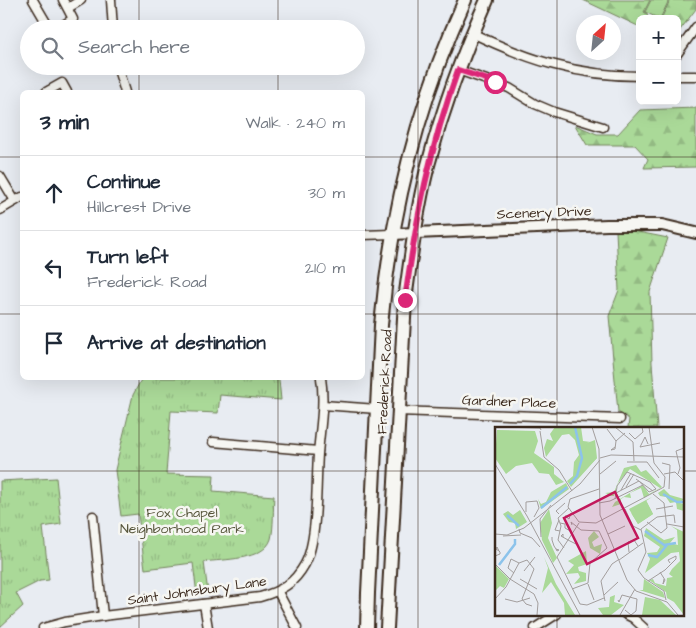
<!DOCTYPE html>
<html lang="en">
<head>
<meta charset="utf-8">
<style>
  body { margin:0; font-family:"Architects Daughter",sans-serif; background:#f2f2f3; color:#1f2937 }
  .controls { position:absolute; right:15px; top:15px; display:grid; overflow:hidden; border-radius:8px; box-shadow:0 5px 20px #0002 }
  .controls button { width:45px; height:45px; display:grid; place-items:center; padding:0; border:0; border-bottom:1px solid #e0e1e3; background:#fff; color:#1f2937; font:25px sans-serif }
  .compass { position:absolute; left:576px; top:15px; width:45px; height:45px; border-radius:50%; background:#fff; box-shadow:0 5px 20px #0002; rotate:27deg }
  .stop { position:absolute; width:15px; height:15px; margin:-11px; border:4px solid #db2777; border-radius:50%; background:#fff }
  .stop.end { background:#db2777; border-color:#fff; box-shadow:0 1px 5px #0008 }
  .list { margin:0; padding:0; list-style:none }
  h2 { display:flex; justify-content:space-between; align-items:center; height:65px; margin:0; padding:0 20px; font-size:21px }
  h2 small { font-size:16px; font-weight:400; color:#747a83 }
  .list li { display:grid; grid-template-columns:32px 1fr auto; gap:15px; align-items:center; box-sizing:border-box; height:75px; padding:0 20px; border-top:1px solid #e0e1e3 }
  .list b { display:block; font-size:19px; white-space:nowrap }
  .list p { margin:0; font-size:16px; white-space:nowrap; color:#747a83 }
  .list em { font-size:16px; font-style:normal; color:#747a83 }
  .icon { flex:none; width:28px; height:28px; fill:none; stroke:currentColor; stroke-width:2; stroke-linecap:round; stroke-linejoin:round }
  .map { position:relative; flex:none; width:696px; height:628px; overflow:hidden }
  .search { position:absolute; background:#fff; box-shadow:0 5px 20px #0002; left:20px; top:20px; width:345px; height:55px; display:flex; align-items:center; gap:12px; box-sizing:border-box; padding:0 18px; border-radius:28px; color:#747a83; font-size:19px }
  .panel { position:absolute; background:#fff; box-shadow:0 5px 20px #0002; left:20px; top:90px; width:345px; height:290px; border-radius:8px }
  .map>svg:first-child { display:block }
  .grass { fill:url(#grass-tufts); stroke:#72825b }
  .forest { fill:url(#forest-firs); stroke:#72825b }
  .pitch { fill:#aad998; stroke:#72825b }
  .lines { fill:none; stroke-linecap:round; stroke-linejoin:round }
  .minor-casing { stroke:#3b2a1e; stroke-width:11 }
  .tertiary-casing { stroke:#3b2a1e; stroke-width:14 }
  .primary-casing { stroke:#3b2a1e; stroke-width:16 }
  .minor { stroke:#f6f6f2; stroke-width:8 }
  .tertiary { stroke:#f6f6f2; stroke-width:10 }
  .primary { stroke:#f6f6f2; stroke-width:12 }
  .route { stroke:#db2777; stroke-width:6 }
  .grid { fill:none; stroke:#3b2a1e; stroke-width:1; stroke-opacity:0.55 }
  .labels { text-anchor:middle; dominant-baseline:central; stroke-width:5; stroke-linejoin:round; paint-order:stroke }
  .street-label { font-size:14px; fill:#3b2a1e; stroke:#f6f6f2 }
  .park-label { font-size:14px; fill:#57563c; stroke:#f6f6f2 }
  .inset-river { fill:none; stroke:#8cc3eb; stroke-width:2.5 }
  .inset-road { fill:none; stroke:#a39e9d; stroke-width:1 }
  .view { fill:#c2185b; fill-opacity:0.15; stroke:#c2185b; stroke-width:2.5 }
  .inset-edge { fill:none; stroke:#3b2a1e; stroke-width:2.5 }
</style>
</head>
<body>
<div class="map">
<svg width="696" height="628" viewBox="0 0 696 628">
  <defs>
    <pattern id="grass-tufts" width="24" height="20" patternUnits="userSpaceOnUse" patternTransform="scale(1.25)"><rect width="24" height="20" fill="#aad998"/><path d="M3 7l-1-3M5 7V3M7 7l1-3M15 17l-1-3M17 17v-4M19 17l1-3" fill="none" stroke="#93ba83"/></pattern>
    <pattern id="forest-firs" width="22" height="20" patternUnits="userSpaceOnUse" patternTransform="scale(1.25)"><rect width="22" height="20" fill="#aad998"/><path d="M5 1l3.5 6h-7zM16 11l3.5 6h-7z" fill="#93ba83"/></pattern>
  </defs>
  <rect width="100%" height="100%" fill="#e8ecf2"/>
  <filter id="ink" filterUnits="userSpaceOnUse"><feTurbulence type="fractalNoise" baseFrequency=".02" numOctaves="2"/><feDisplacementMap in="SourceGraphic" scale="10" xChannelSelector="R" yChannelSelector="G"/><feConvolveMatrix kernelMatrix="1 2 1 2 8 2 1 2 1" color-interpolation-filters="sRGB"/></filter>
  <g filter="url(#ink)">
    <g class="grass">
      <path d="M142,378h136l1,2 2,20 -61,-5 -2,18 -47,-2 -5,63 48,1 -1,16 61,5c-1,12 0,31 -3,43 -7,22 -49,20 -67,23l4,31 -11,2 -4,-32 -48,6 -7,-55 -17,2 -6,-46 18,-75z"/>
      <polygon points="56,478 61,524 43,527 49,580 40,581 16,593 23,606 0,627 0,481"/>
    </g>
    <g class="forest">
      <polygon points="583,0 650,0 644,12 647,14 648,19 640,19 640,27"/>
      <polygon points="670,0 696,0 696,9 677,34 677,19 661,19"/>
      <polygon points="696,108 696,167 644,168 648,159 635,145 587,145 575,125 597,134 618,134 640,110"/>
      <polygon points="616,231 633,231 668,238 650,292 652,363 657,428 628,428 629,419 618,412 609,316 619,290"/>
    </g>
    <polygon class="pitch" points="651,0 669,0 660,19 645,12"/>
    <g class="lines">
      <g class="minor-casing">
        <g id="minor">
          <polyline points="33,0 50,29"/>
          <polyline points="111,0 113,29"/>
          <polyline points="68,8 81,0"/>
          <polyline points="57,29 73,19 63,0"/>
          <path d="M472,33c56,27 105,43 168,43"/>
          <polyline points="677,54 696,27"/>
          <polyline points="117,66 125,92"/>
          <polyline points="458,70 509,88 535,104 554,112 603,127"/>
          <polyline points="677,76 696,76"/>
          <polyline points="46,92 62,83 67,92"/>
          <polyline points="0,176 15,201"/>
          <polyline points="0,210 22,197"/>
          <polyline points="362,235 392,234"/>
          <polyline points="323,405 377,409"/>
          <polyline points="398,411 620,419"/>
          <polyline points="213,442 318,451"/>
          <polyline points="93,516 103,616"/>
          <polyline points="278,592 297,628"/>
          <polyline points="204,604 208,628"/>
          <polyline points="625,614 633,618 644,628"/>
          <path d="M43,628l22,-6 38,-6 157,-19c21,-6 34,-13 45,-33 13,-24 11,-80 13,-110 2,-26 7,-51 3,-76"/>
          <polyline points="535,628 557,614"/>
        </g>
      </g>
      <g class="tertiary-casing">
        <polyline id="tertiary" points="392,234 607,225 662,225 696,233"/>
      </g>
      <g class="primary-casing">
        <g id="primary">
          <path d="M367,628l1,-35 13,-268c10,-113 37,-222 84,-325"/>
          <path d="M387,628l18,-328c6,-45 12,-91 23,-135 15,-57 35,-112 59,-165"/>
        </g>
      </g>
      <use href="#minor" class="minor"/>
      <use href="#tertiary" class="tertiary"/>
      <use href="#primary" class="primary"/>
    </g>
  </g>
  <g class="lines" filter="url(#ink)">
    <path class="route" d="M405,300c11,-81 25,-153 53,-230l37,12"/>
  </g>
  <path class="grid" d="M139,0v29M278,0v29M418,0v628M557,0v428M139,66v26M278,66v26M0,157h22M362,157h334M0,314h22M362,314h334M139,378v250M278,378v250M0,471h496M682,471h14M557,614v14"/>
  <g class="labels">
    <g class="street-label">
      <text transform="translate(544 213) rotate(-2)">Scenery Drive</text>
      <text transform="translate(385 382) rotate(-87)">Frederick Road</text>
      <text transform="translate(509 402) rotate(2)">Gardner Place</text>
      <text transform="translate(197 591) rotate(-8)">Saint Johnsbury Lane</text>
    </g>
    <g class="park-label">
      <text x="182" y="513">Fox Chapel<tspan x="182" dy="16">Neighborhood Park</tspan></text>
    </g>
  </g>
  <g transform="translate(495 427)">
    <rect width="189" height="189" fill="#e8ecf2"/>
    <path d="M100,13l2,18 -10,10 -5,-23zM151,73l7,14 -15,10 -9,-15zM99,104l5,6 -7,5 2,5 8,-3 -2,10 -10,-6 -2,-10zM91,124l1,13 -9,3 1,4 7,2v8l-12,3 6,-7 -2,-4 -12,1 8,-9 -6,-4z" fill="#aad998"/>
    <path d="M60,0h26l2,14 8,1 -4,1 -2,9 2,7 10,-1 -26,29 -4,-6 6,-5 1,-14 5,-7 -4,-15 -6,-6 -7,1 -16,22 -2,-9 3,-9 6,2 -3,-7zM2,3l38,1 3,10 -4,12 20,14v7l10,8 -8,3 -7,-11 -10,-1 -7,-10 -16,3 -10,8 -11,-16zM141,38l5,7 5,-2 16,17 -18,11 -3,-10 -11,5 1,5 -7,-1 -3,2v5l-9,3 3,-5 28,-17 6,9 11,-6 -30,-19 -12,14 -4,13h-8l2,-2 -3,-1 9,-1 10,-24zM71,56l3,6 -28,20 -3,-10 3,5 5,-2 5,-10zM169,62l6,6 14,4 -4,4 4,1v7l-7,-2 -1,-7 -6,1 -4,-6 -6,-1 -2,-3zM157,70l-6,4 7,13 -15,10 -7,-11 7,5v-7l9,-2 -1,-9zM54,82l3,14 -4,15 9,20 -4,5 -11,-23 -2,-17zM25,83l7,12 -11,7 -1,-6 -6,-1 -6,-8 5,-3 5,4zM176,99l13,6v83l-10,-13 -7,-4 -1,-6 -17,-12 4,-1 2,4 11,3 1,-8 6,-1 -4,-3 3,-5 8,-8 -1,-9 -8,1 -26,20 5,-14 -3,-6 10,-1 3,-5 -16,-11 2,-8 18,12 11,-3 -5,6 8,2 -1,-15zM49,130l12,27 19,31h-10l-1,-12 -13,-21 -9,11 6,-25zM0,138l14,14 -5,9 -4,-2 -5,5zM149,152l19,13 2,6 -26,-8h4zM120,168l-1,7 10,3 -13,10h-8l-5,-7 11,-1 1,-10zM150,170l15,3 16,15h-34z" fill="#aad998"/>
    <path class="inset-river" d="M75,57l7,-8 5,-18 -7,-31M168,67l14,8h7M46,81l26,-21M12,88l12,11M150,104l19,14 12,-2M153,128l9,2 10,-12M4,138l16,-21v-5"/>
    <path class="inset-road" d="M4,0l41,1 1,2M97,0l7,22 1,66 27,65 9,11 31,11 11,13M120,0l18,15 1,19M112,2l9,12 9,-8M45,4l4,26 15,13 13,21M134,6l6,6 8,-7 -1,-5M153,17l-3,-7 -5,10 20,-4M120,20l-4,3 4,-1 1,-8M105,31l11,-3 73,2M132,35h20l12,16M167,36l8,2 -1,24M0,37l32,52 53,99M105,47l16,-13M169,47l11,-2 9,9M183,47l2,-6 -4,-17 8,-3M141,52l17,12M131,60l8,-13M104,62l-29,10 -2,8 11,15 17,1 68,-36 1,-10 -11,-14 -5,-36M126,63l10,-17M120,72l2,-12v-1l10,-14 23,10 6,7 -7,3 -10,-11 -23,12M104,76l11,-2 33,-16M130,82l8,17 8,4M161,82l17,-3M31,85v-10l11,-1 2,7 -5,9M64,87l-3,-3 9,-8M74,89h-4l4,3 2,-6M64,93l-4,10 5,1M152,95l14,11 6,-5 -3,-25 -11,-9M65,96l5,1v4l7,4M84,96l-22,34 23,47 7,1 17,-7M172,97l17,3M77,98l-1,-3 10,8 18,1 8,17 -17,15 -2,20 -16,6M24,102l1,4 12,5 8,9M0,107l12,1 17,-7 56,-44 20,-24M113,107l17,-8M8,109l18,-1M46,110l-1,-18 11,-14M57,110v3l2,6 2,3 1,2 2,-1 -3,-1M68,110v-3l-2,2 7,4 8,4M69,121l-6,-8 3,-14 -3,-8 11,-10M134,125l-1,-10 6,-2 4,6M0,129l5,-2v-2l-1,-1 -2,-4 -1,2 3,2M124,133l24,-17M0,137l15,15 24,15 4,9 -1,12M29,144l11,-14M165,145l5,8 -2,4 1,-5M19,146l-6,-5 3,-9 8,4M25,152l17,10M153,154l17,-11 11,-11v-3l-8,4 2,3M93,157l6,16M109,168l14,-13M0,172l11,-12 13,-24 8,-3 7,9 -12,30 4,5 6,2M10,172l12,3 13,-4M123,173l1,2 3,-7 15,4 -1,12 -5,4 -6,-5M171,173l-2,-9 -20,-13 -6,-8 8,-18 -5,-23 16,-12 17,-2 1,8M110,174l-4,-20 11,-17 6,-4M125,188l15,-26"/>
    <path class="view" d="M120,65l23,46 -51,26 -23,-46z"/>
    <rect width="189" height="189" class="inset-edge"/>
  </g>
</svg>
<div class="controls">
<button>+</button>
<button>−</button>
</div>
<svg class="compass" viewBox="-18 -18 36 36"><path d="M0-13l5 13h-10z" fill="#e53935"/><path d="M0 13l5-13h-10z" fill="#747a83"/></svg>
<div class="stop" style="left:495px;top:82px"></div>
<div class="stop end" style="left:405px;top:300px"></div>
<div class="search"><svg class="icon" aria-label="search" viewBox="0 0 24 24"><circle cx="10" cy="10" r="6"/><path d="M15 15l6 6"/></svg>Search here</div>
<section class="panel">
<h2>3 min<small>Walk · 240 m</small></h2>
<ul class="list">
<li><svg class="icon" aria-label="ahead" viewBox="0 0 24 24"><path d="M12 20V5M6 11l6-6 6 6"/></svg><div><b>Continue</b><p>Hillcrest Drive</p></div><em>30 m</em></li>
<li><svg class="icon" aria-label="left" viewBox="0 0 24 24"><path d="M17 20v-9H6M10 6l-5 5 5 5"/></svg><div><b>Turn left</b><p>Frederick Road</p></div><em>210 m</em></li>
<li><svg class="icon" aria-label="arrive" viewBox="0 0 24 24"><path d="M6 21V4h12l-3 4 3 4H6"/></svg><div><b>Arrive at destination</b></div></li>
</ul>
</section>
</div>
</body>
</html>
